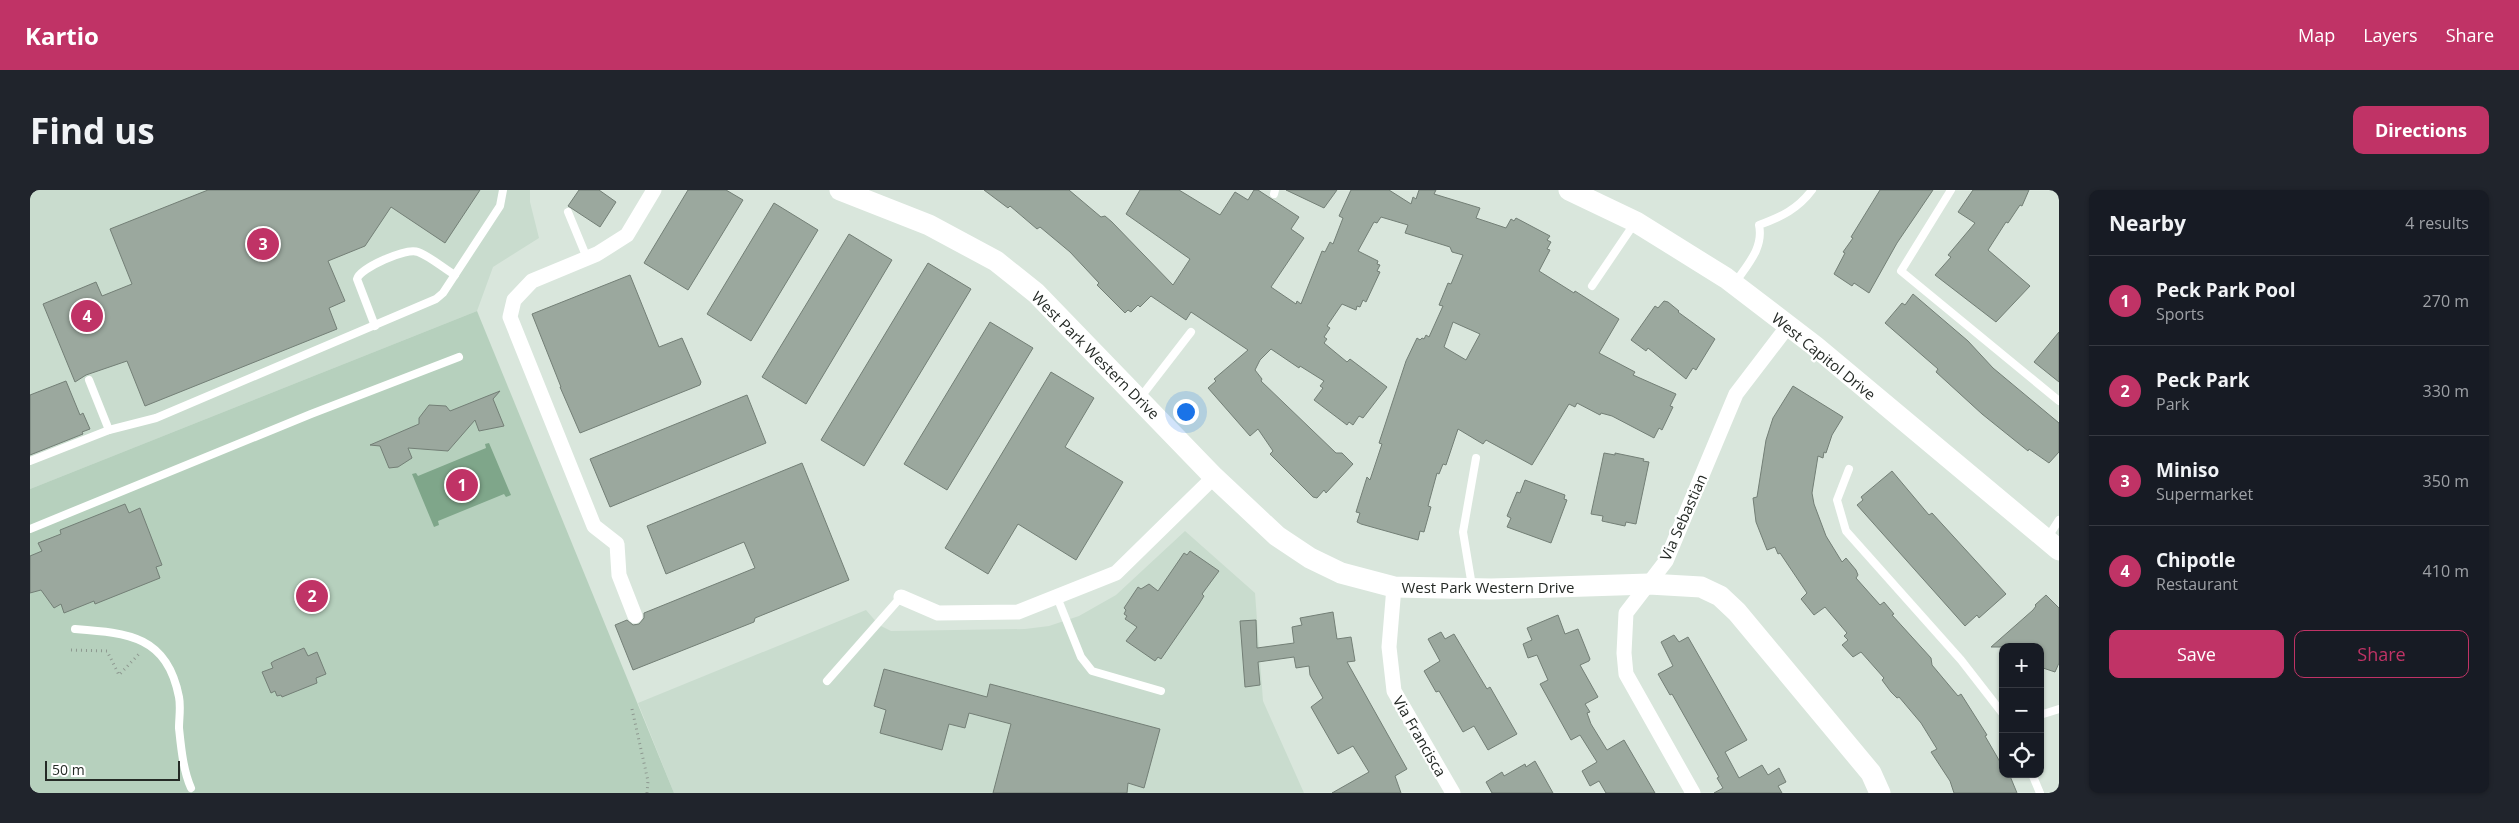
<!DOCTYPE html>
<html lang="en">
<head>
<meta charset="utf-8">
<style>
  body { margin:0; font-family:"Open Sans",sans-serif; background:#20242c; color:#f1f3f6 }
  .controls { position:absolute; right:15px; bottom:15px; display:grid; overflow:hidden; border-radius:10px; box-shadow:0 1px 4px #0004 }
  .controls button { width:45px; height:45px; display:grid; place-items:center; padding:0; border:0; border-bottom:1px solid #363941; background:#171b24; color:#f1f3f6; font:25px sans-serif }
  .scale { position:absolute; left:15px; bottom:12px; width:135px; box-sizing:border-box; padding-left:5px; border:2px solid #252a26; border-top:0; font-size:14px; line-height:18px; white-space:nowrap; color:#252a26; -webkit-text-stroke:4px #fff; paint-order:stroke }
  .you { position:absolute; left:1155px; top:221px; width:18px; height:18px; margin:-12px; border:4px solid #fff; border-radius:50%; background:#1a73e8; box-shadow:0 0 0 8px #1a73e833 }
  .badge { display:grid; place-items:center; width:32px; height:32px; border-radius:50%; background:#c03366; color:#fff; font-size:16px; font-weight:700 }
  .pin { position:absolute; translate:-50% -50%; border:2px solid #fff; box-shadow:0 1px 5px #0006 }
  .list { margin:0; padding:0; list-style:none }
  h2 { display:flex; justify-content:space-between; align-items:center; height:65px; margin:0; padding:0 20px; font-size:21px }
  h2 small { font-size:16px; font-weight:400; color:#9ea1a6 }
  .list li { display:grid; grid-template-columns:32px 1fr auto; gap:15px; align-items:center; box-sizing:border-box; height:90px; padding:0 20px; border-top:1px solid #363941 }
  .list b { display:block; font-size:19px; white-space:nowrap }
  .list p { margin:0; font-size:16px; white-space:nowrap; color:#9ea1a6 }
  .list em { font-size:16px; font-style:normal; color:#9ea1a6 }
  .actions { display:flex; gap:10px; padding:15px 20px }
  .actions a { flex:1; padding:11px 0; border:1px solid #c03366; border-radius:10px; text-align:center; font-size:18px; color:#c03366 }
  .actions .main { background:#c03366; color:#fff }
  .icon { flex:none; width:28px; height:28px; fill:none; stroke:currentColor; stroke-width:2; stroke-linecap:round; stroke-linejoin:round }
  .map { position:relative; flex:none; width:2029px; height:603px; overflow:hidden; border-radius:10px }
  header { display:flex; align-items:center; gap:30px; box-sizing:border-box; height:70px; padding:0 25px; background:#c03366; color:#fff }
  header strong { font-size:24px }
  nav { display:flex; gap:28px; margin-inline-start:auto; font-size:18px }
  .intro { display:flex; align-items:center; justify-content:space-between; box-sizing:border-box; height:120px; padding:0 30px }
  h1 { margin:0; font-size:35px }
  .button { padding:12px 22px; border-radius:10px; background:#c03366; color:#fff; font-size:18px; font-weight:700 }
  main { display:flex; gap:30px; padding:0 30px }
  aside { flex:1; background:#171b24; border-radius:10px; box-shadow:0 1px 4px #0004 }
  .map>svg:first-child { display:block }
  .built { fill:#c9dcce }
  .green { fill:#b6d0bd }
  .water { fill:#7fa68a }
  .building { fill:#9ba89e; stroke:#737f76; fill-rule:evenodd }
  .lines { fill:none; stroke-linecap:round; stroke-linejoin:round }
  .path { stroke:#8e9890; stroke-width:3; stroke-dasharray:1 4; stroke-linecap:butt }
  .lane { stroke:#fff; stroke-width:8 }
  .street { stroke:#fff; stroke-width:15 }
  .secondary { stroke:#fff; stroke-width:21 }
  .labels { text-anchor:middle; dominant-baseline:central; stroke-width:4.5; stroke-linejoin:round; paint-order:stroke }
  .street-label { font-size:15px; fill:#252a26; stroke:#fff }
</style>
</head>
<body>
<header>
<strong>Kartio</strong>
<nav><a>Map</a><a>Layers</a><a>Share</a></nav>
</header>
<div class="intro"><h1>Find us</h1><a class="button">Directions</a></div>
<main>
<div class="map">
<svg width="2029" height="603" viewBox="0 0 2029 603">
  <rect width="100%" height="100%" fill="#d9e6dc"/>
  <g class="built">
    <polygon points="0,0 500,0 500,12 509,48 463,77 447,121 0,299"/>
    <polygon points="1155,341 1225,403 1233,511 1274,603 644,603 608,513 836,420 849,435 861,441 995,439 1019,436 1049,426 1086,405"/>
  </g>
  <polygon class="green" points="447,121 644,603 0,603 0,299"/>
  <polygon class="water" points="459,253 481,305 476,307 474,304 408,331 409,335 404,337 382,284 386,283 388,286 456,258 455,254"/>
  <g class="building">
    <polygon points="178,0 450,0 415,53 361,17 335,56 298,71 315,111 299,118 307,139 115,216 97,171 56,185 45,192 13,114 66,92 72,106 102,94 80,39"/>
    <polygon points="549,0 569,0 586,12 570,37 538,16"/>
    <polygon points="658,0 696,0 713,10 658,100 614,73"/>
    <path d="M954,0h85l32,27 4,-1 7,6 61,63 17,-26 -64,-45 14,-24h39l41,25 15,-23 13,8 6,-10h4l41,27 -8,12 13,9 -33,49 25,17 1,-3 4,3 21,-53 3,1 5,-10 3,2 10,-26 -4,-2 12,-26h38l22,14 2,-7 3,2 3,-9h17l-2,4 46,14 -4,10 30,10 5,-9 3,2 2,-3 34,18 -3,4 4,2 -4,7 3,1 -11,21 35,22 1,-2 44,28 -20,34 36,19 -2,3 43,19 -6,12 3,1 -11,23 -3,-2 -5,10 -42,-22 -11,-3 -1,2 -23,-12 -2,4 -6,-3 -37,61 -46,-25 -3,4 -25,-15 -12,36 -3,-1 -4,10 -2,-1 -9,33 3,1 -7,25 -4,-1 -2,9 -57,-16 -4,-2 3,-9 -4,-1 11,-35 3,3 12,-36 -3,-1 27,-82 11,-23 3,2 2,-2 2,1 2,-4 3,2 14,-31 -4,-1 9,-22 3,1 12,-29 -11,-3 -2,-5 -45,-14 3,-8 -27,-8 -4,6 -3,-1 -16,29 20,10 -1,3 3,1 -3,6 3,1 -14,30 -3,-2 -3,7 -3,-1 -1,4 -14,-6 -15,22 3,2 -6,9 3,2 -3,4 23,19 3,-3 37,28 -24,31 -4,-2 -6,9 -4,-3 -2,3 -33,-25 9,-12 -3,-2 4,-5 -24,-15 -1,2 -28,-19 -11,11 -5,10 7,9 -1,2 75,72h6l11,11 -27,29 -2,-3 -7,8 -4,-1 -43,-43 3,-3 -15,-22 -8,7 -42,-48 8,-7 -2,-2 34,-29 -57,-38 -5,8 -35,-24 -11,11 -2,-2 -7,7 -3,-2 -3,3 -28,-28 2,-2 -29,-31 -30,-25 -3,2 -27,-23 -2,2zM1423,132l27,12 -14,26 -22,-13z"/>
    <polygon points="1256,0 1307,0 1294,18"/>
    <polygon points="1850,0 1903,0 1867,53 1839,103 1824,93 1822,96 1804,84 1815,63 1813,62 1823,48 1821,47"/>
    <polygon points="1943,0 1999,0 1992,16 1990,15 1978,33 1976,32 1958,60 2000,96 1966,132 1905,85 1921,67 1918,65 1945,33 1928,22"/>
    <polygon points="744,13 788,40 721,151 677,124"/>
    <polygon points="819,44 862,70 776,214 732,187"/>
    <polygon points="898,73 941,99 834,276 791,250"/>
    <polygon points="600,85 629,157 652,148 671,192 670,195 550,243 530,197 531,197 502,124"/>
    <polygon points="1883,104 1938,151 1963,178 2029,233 2029,262 2019,273 1999,259 1998,261 1952,224 1906,182 1908,179 1855,133 1872,113 1875,115"/>
    <polygon points="1634,111 1638,112 1649,121 1648,122 1685,149 1666,180 1663,178 1656,189 1618,158 1616,161 1601,150 1625,116 1628,118"/>
    <polygon points="960,132 1003,158 917,300 874,274"/>
    <polygon points="2029,142 2029,192 2004,172"/>
    <polygon points="1021,182 1064,208 1035,257 1093,292 1046,370 988,334 958,384 915,358"/>
    <polygon points="36,191 50,225 53,223 60,239 52,242 53,244 0,265 0,205"/>
    <polygon points="1763,196 1813,227 1802,245 1796,263 1794,262 1793,268 1788,266 1782,303 1784,314 1796,346 1812,372 1816,368 1826,380 1828,385 1826,388 1850,415 1854,412 1864,424 1862,425 1901,468 1902,475 1928,506 1931,504 1957,545 1955,546 1973,577 1973,584 1980,586 1987,603 1924,603 1920,591 1901,562 1907,559 1891,533 1869,507 1867,508 1861,502 1852,490 1854,488 1831,462 1823,467 1812,455 1818,450 1814,446 1817,443 1795,417 1784,425 1771,409 1777,403 1750,363 1748,364 1745,357 1737,360 1726,332 1723,308 1727,307 1736,250 1743,228"/>
    <polygon points="470,201 463,209 474,236 449,241 445,230 418,261 378,258 382,268 368,277 359,278 350,256 340,255 389,234 389,228 399,215 416,216 420,221"/>
    <polygon points="717,205 736,253 580,317 560,269"/>
    <polygon points="1574,263 1585,265 1585,263 1614,269 1613,271 1619,272 1606,334 1596,332 1595,336 1572,331 1573,326 1561,324"/>
    <polygon points="772,273 819,390 725,428 724,432 603,480 585,435 597,430 603,435 609,434 614,428 614,423 725,378 714,352 636,384 617,336"/>
    <polygon points="1862,281 1899,325 1902,323 1976,404 1949,428 1947,425 1935,436 1827,315 1833,310 1831,307"/>
    <polygon points="1495,290 1535,305 1534,309 1537,310 1521,353 1477,337 1481,328 1477,326 1487,302 1490,303"/>
    <polygon points="95,314 99,323 110,318 132,375 126,377 130,388 65,414 64,411 34,423 31,414 24,418 11,400 0,403 0,366 12,361 8,353 31,344 30,340"/>
    <polygon points="1160,361 1189,381 1172,404 1174,406 1169,414 1131,469 1128,467 1125,471 1096,451 1107,437 1095,429 1097,426 1094,424 1096,420 1094,418 1108,397 1111,399 1119,394 1128,401 1154,363 1157,365"/>
    <polygon points="2016,405 2029,418 2029,473 2025,482 2010,477 2010,457 1961,457 2003,420 2006,416 2005,415"/>
    <polygon points="1303,422 1307,449 1321,447 1325,471 1317,472 1377,579 1365,586 1371,603 1302,603 1339,582 1323,556 1308,564 1281,517 1293,508 1280,485 1279,476 1266,478 1264,467 1228,472 1230,495 1215,497 1210,431 1226,430 1227,458 1264,453 1262,437 1272,435 1270,428"/>
    <polygon points="1528,425 1535,444 1548,439 1560,469 1559,471 1550,475 1568,507 1555,514 1560,522 1557,523 1561,534 1577,560 1594,550 1625,603 1576,603 1569,591 1560,596 1552,581 1567,572 1550,545 1541,550 1510,494 1518,490 1507,465 1498,468 1493,454 1502,450 1497,438"/>
    <polygon points="1411,442 1415,449 1424,444 1457,499 1460,497 1487,544 1458,560 1444,536 1433,542 1409,501 1406,502 1394,481 1410,471 1398,449"/>
    <polygon points="1644,445 1649,452 1658,447 1717,550 1695,562 1709,588 1732,575 1738,585 1749,578 1756,592 1748,596 1752,603 1684,603 1693,598 1687,588 1689,587 1642,504 1640,505 1628,484 1643,476 1631,452"/>
    <polygon points="274,458 278,466 287,462 296,484 286,488 287,493 252,507 251,505 247,506 245,501 241,503 232,482 243,478 241,473 244,471"/>
    <polygon points="854,479 957,507 960,494 1130,539 1114,598 1098,593 1097,603 963,603 981,534 939,523 935,538 919,534 912,560 850,543 856,520 844,516"/>
    <polygon points="1505,571 1523,603 1462,603 1456,592 1472,582 1474,586 1495,574 1496,577"/>
  </g>
  <g class="lines">
    <g class="path">
      <polyline points="41,460 77,461 89,485 109,464"/>
      <polyline points="602,519 618,591 617,603"/>
    </g>
    <g class="lane">
      <polyline points="1921,0 1871,81 2029,211"/>
      <polyline points="1244,4 1245,0"/>
      <polyline points="538,22 557,68"/>
      <path d="M1705,93c12,-18 29,-35 24,-58 22,-8 39,-16 53,-35"/>
      <polyline points="1562,96 1604,34"/>
      <path d="M345,136l-18,-47c3,-11 50,-32 61,-27 13,5 25,16 37,23"/>
      <polyline points="59,190 79,240"/>
      <polyline points="1110,208 1161,142"/>
      <polyline points="0,271 79,240 126,228 406,109 413,103 470,16 473,0"/>
      <polyline points="1819,279 1807,310 1816,341 1931,470 1973,524"/>
      <polyline points="0,339 281,224 429,167"/>
      <polyline points="2018,347 2029,330"/>
      <polyline points="1442,396 1433,342 1446,268"/>
      <polyline points="1027,407 1051,467 1062,481 1131,501"/>
      <path d="M45,439c54,4 92,7 104,68 2,10 0,21 0,31 2,19 4,42 12,60"/>
      <polyline points="797,491 871,407"/>
      <polyline points="2010,525 2029,519"/>
      <polyline points="2002,584 2010,603"/>
    </g>
    <g class="street">
      <polyline points="1364,397 1359,457 1364,501 1423,603"/>
      <polyline points="871,407 908,423 988,422 1086,383 1184,287"/>
      <polyline points="605,426 589,385 587,354 564,336 480,127 484,110 502,91 567,64 597,45 624,0"/>
      <polyline points="1663,603 1596,484 1594,463 1596,423 1636,371 1706,204 1758,136"/>
    </g>
    <g class="secondary">
      <polyline points="810,0 899,35 966,71 1006,103 1184,287 1247,346 1280,368 1311,383 1364,397 1461,399 1619,394 1671,397 1690,406 1707,422 1841,583 1850,603"/>
      <polyline points="1539,0 1606,32 1696,88 1785,156 2029,360"/>
    </g>
  </g>
  <g class="labels">
    <g class="street-label">
      <text transform="translate(1066 165) rotate(45)">West Park Western Drive</text>
      <text transform="translate(1794 166) rotate(39)">West Capitol Drive</text>
      <text transform="translate(1653 327) rotate(-66)">Via Sebastian</text>
      <text x="1458" y="397">West Park Western Drive</text>
      <text transform="translate(1390 546) rotate(60)">Via Francisca</text>
    </g>
  </g>
</svg>
<div class="controls">
<button>+</button>
<button>−</button>
<button><svg class="icon" aria-label="locate" viewBox="0 0 24 24"><circle cx="12" cy="12" r="6"/><path d="M12 2v4M12 18v4M2 12h4M18 12h4"/></svg></button>
</div>
<div class="scale">50 m</div>
<div class="you"></div>
<div class="pin badge" style="left:432px;top:295px">1</div>
<div class="pin badge" style="left:282px;top:406px">2</div>
<div class="pin badge" style="left:233px;top:54px">3</div>
<div class="pin badge" style="left:57px;top:126px">4</div>
</div>
<aside>
<h2>Nearby<small>4 results</small></h2>
<ul class="list">
<li><span class="badge">1</span><div><b>Peck Park Pool</b><p>Sports</p></div><em>270 m</em></li>
<li><span class="badge">2</span><div><b>Peck Park</b><p>Park</p></div><em>330 m</em></li>
<li><span class="badge">3</span><div><b>Miniso</b><p>Supermarket</p></div><em>350 m</em></li>
<li><span class="badge">4</span><div><b>Chipotle</b><p>Restaurant</p></div><em>410 m</em></li>
</ul>
<div class="actions"><a class="main">Save</a><a>Share</a></div>
</aside>
</main>
</body>
</html>
